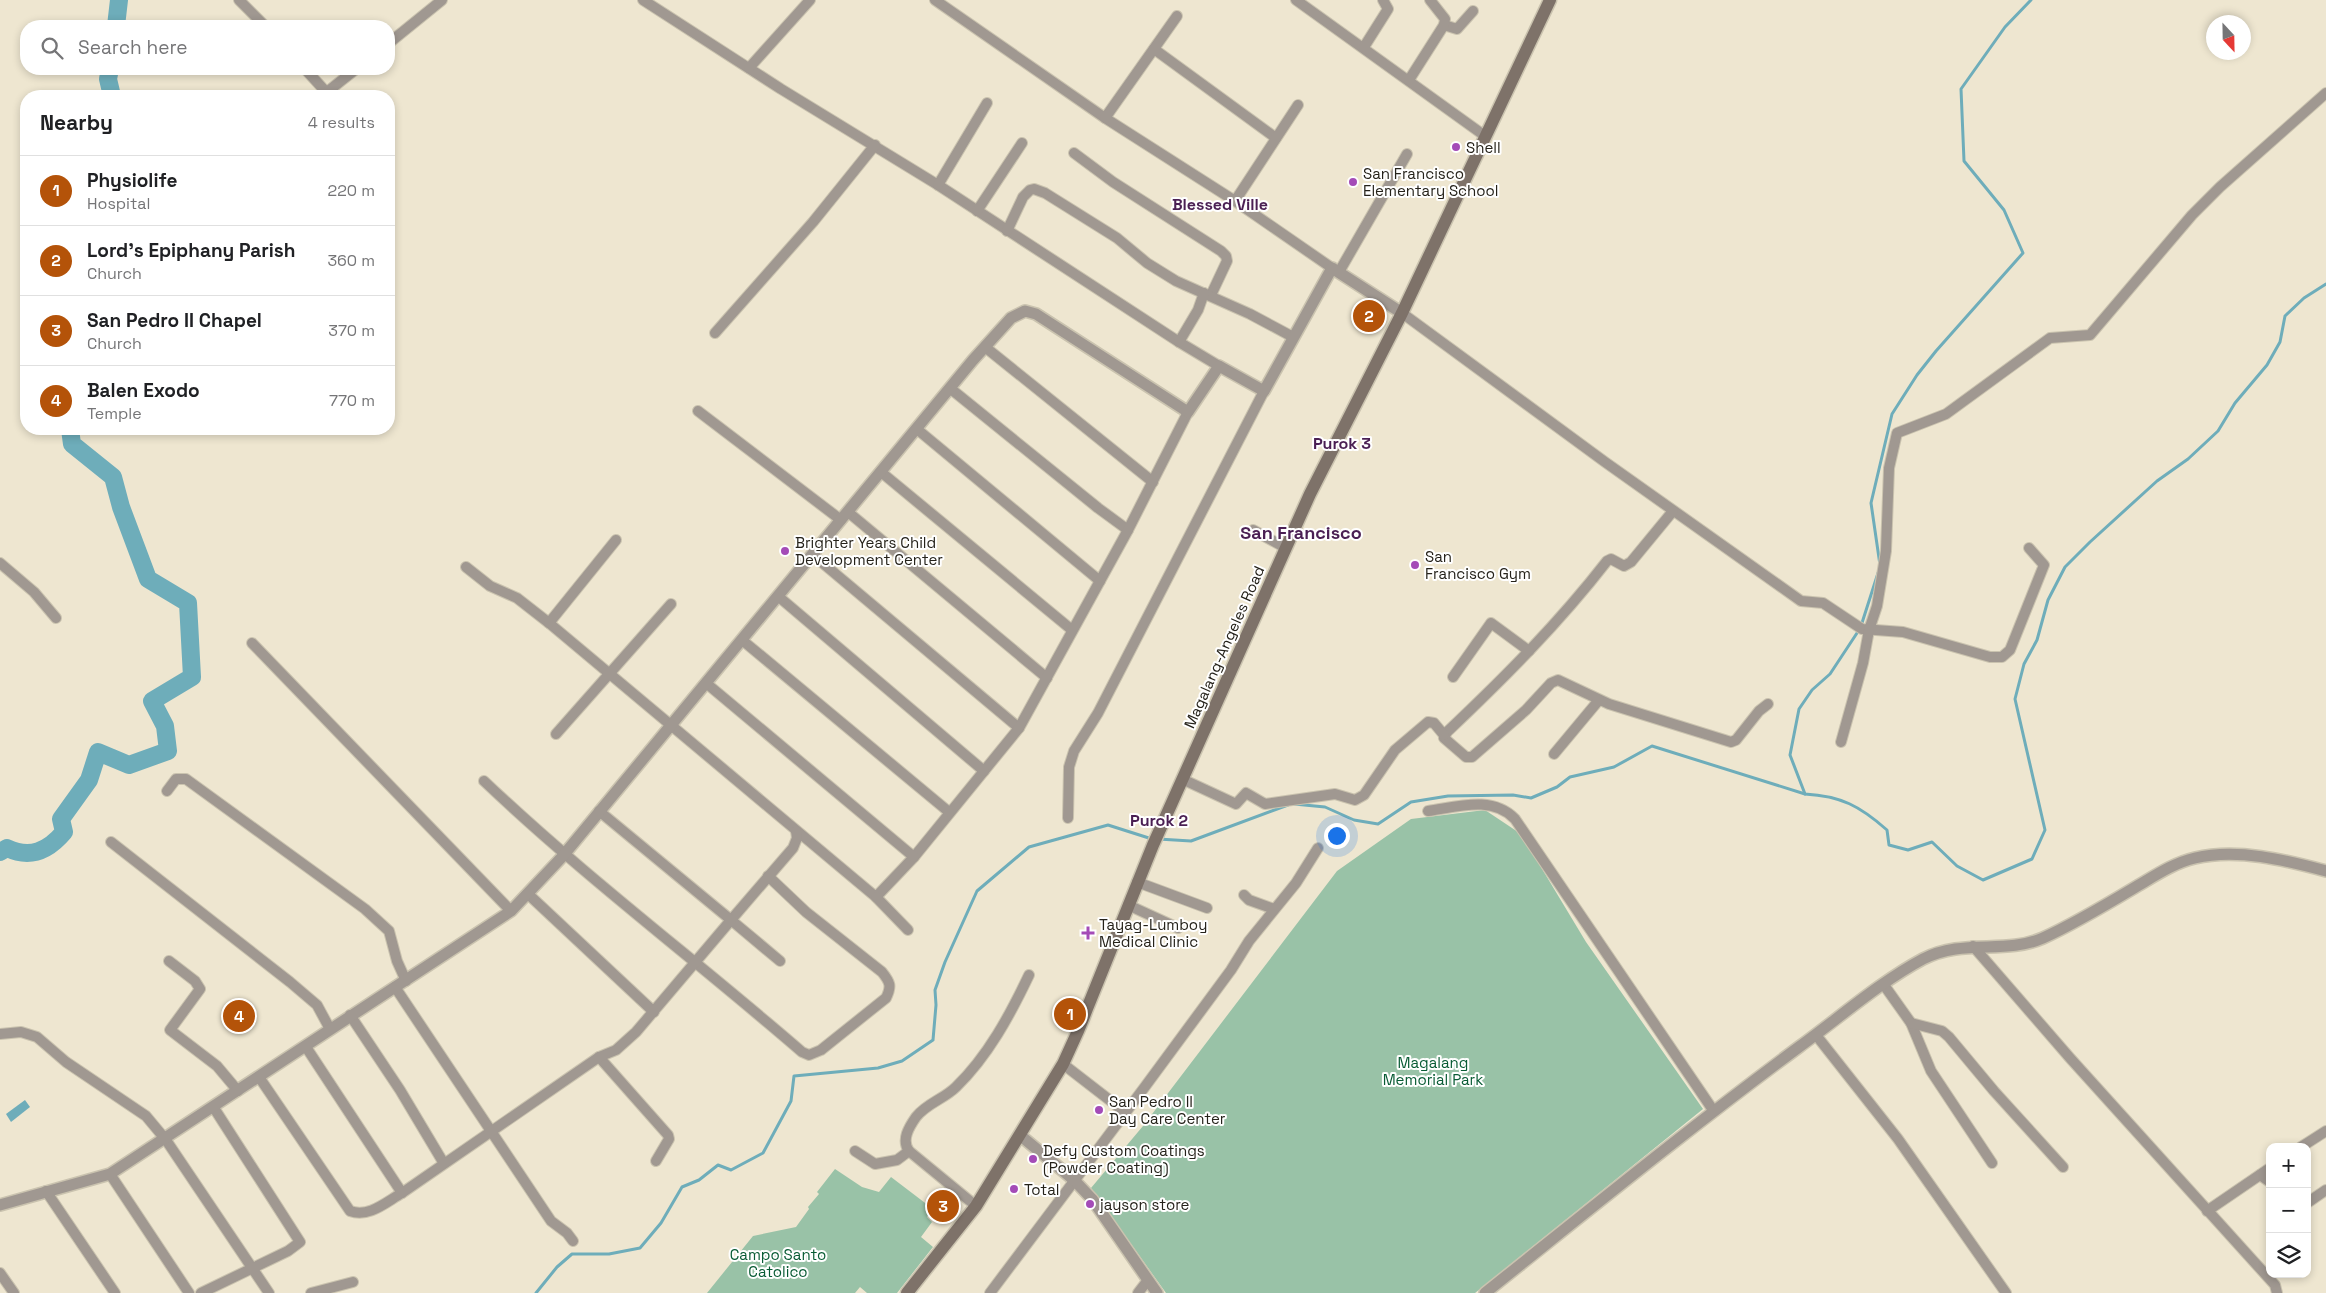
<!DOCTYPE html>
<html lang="en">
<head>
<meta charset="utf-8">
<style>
  body { margin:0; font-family:"Space Grotesk",sans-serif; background:#f6f6f6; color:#202124 }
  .controls { position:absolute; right:15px; bottom:15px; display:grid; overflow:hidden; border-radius:10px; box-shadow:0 2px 8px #0003 }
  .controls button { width:45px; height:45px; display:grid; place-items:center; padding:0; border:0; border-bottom:1px solid #e0e0e0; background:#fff; color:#202124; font:25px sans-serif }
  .compass { position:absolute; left:2206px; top:15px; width:45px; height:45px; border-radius:50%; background:#fff; box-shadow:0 2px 8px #0003; rotate:158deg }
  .you { position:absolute; left:1336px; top:835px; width:18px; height:18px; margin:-12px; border:4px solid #fff; border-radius:50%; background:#1a73e8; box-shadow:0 0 0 8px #1a73e833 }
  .badge { display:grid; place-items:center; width:32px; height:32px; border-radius:50%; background:#b45309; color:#fff; font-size:16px; font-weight:700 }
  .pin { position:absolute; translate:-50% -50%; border:2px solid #fff; box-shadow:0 1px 5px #0006 }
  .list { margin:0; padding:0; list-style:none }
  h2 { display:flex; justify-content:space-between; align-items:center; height:65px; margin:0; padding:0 20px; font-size:21px }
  h2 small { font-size:16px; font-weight:400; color:#757577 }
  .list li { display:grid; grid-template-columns:32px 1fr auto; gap:15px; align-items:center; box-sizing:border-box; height:70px; padding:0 20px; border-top:1px solid #e0e0e0 }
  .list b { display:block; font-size:19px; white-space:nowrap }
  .list p { margin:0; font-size:16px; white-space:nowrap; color:#757577 }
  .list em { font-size:16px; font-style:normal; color:#757577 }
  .icon { flex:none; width:28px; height:28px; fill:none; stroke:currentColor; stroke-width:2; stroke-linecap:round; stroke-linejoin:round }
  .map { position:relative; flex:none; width:2326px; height:1293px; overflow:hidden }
  .search { position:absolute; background:#fff; box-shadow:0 2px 8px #0003; left:20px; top:20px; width:375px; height:55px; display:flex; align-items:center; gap:12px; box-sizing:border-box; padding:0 18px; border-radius:20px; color:#757577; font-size:19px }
  .panel { position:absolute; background:#fff; box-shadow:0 2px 8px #0003; left:20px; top:90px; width:375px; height:345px; border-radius:20px }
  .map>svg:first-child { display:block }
  .green { fill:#99c2a7 }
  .water { fill:#6eadba }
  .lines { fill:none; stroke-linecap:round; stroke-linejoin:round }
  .stream { stroke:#6eadba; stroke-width:3 }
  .river { stroke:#6eadba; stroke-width:18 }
  .minor-casing { stroke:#cac3af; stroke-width:12 }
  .tertiary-casing { stroke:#cac3af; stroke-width:14 }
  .secondary-casing { stroke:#cac3af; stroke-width:15 }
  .minor { stroke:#a09891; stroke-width:10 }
  .tertiary { stroke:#a09891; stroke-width:11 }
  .secondary { stroke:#7e7269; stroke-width:12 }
  .poi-dot { fill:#a44bb7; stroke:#fff; stroke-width:2 }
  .labels { text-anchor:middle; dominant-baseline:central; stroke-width:4; stroke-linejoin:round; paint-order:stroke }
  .poi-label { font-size:15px; fill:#25221a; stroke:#fff; text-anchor:start }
  .street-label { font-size:15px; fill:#25221a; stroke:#fff }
  .park-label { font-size:15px; fill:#085b34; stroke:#fff }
  .neighbourhood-label { font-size:16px; font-weight:bold; fill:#4a1f53; stroke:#fff }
  .quarter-label { font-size:18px; font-weight:bold; fill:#4a1f53; stroke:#fff }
</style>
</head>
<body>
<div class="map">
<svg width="2326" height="1293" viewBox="0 0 2326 1293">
  <rect width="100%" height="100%" fill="#eee6d0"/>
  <g class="green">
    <polygon points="1485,810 1521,834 1586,942 1703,1109 1475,1293 1166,1293 1091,1188 1143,1126 1337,871 1411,819"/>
    <polygon points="835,1169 862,1187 879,1192 891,1177 933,1209 927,1217 932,1222 921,1237 933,1247 897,1293 867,1293 860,1287 855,1293 707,1293 753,1236 796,1227 809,1209 808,1207 819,1194 817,1192"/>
  </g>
  <polygon class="water" points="25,1100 30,1107 11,1122 6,1114"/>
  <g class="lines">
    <g class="stream">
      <polyline points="1880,565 1871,503 1892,414 1917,375 1936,351 2023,253 2004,210 1964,161 1961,89 2005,27 2031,0"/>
      <polyline points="1861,626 1878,573"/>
      <polyline points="1805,794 1790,755 1799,709 1812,690 1830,674 1859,630"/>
      <path d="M1294,804l31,3 29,13 24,4 33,-22 37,-6 65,-1 18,3 26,-11 13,-10 44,-10 38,-21 153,48c36,2 55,12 82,36l2,15 19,5 24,-8 25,24 26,14 49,-21 13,-29 -30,-131 9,-35 13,-24 11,-40 17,-33 25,-25 67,-61 31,-22 30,-28 17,-28 32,-38 13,-23 5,-26 19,-18 22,-14"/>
      <polyline points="1158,839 1191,841 1288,805"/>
      <polyline points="536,1293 557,1267 572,1254 609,1254 640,1248 661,1223 682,1187 699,1180 718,1165 731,1170 763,1153 791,1101 794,1076 878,1068 902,1061 933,1040 936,1005 935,990 945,962 977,891 1029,847 1108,825 1152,839"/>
    </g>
    <g class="river">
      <polyline points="116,26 119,0"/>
      <polyline points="110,69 108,79 112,96"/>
      <path d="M0,852l7,-4c23,11 41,3 57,-16l-3,-13 28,-39 9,-28 31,13 39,-14 -3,-25 -13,-25 40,-24 -4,-74 -40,-24 -27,-72 -8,-30 -41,-33 -2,-15"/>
    </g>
    <g class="minor-casing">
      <g id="minor">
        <polyline points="239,0 265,26"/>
        <polyline points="643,0 781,89 938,185 1179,342 1219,366"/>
        <polyline points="935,0 1105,118 1235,201 1332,268"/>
        <polyline points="1296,0 1485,136"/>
        <polyline points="1444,25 1457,29 1473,11"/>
        <polyline points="389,43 442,0"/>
        <polyline points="1364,47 1388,9 1383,0"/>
        <polyline points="1154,49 1276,138"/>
        <polyline points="749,68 810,0"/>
        <polyline points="305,69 327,93"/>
        <polyline points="1409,80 1444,25 1445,19 1430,0"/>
        <polyline points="322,96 356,69"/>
        <polyline points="1105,118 1177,16"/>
        <polyline points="1074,153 1113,182 1221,251 1226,256 1227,261 1211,295"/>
        <polyline points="938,185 987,103"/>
        <polyline points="1235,201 1298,105"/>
        <polyline points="977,211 1022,143"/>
        <polyline points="1007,231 1023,197 1030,190 1034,189 1045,193 1117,238 1147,263 1176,281 1250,314 1293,337"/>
        <polyline points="1339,272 1407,154"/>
        <polyline points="1402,313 1605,462 1801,601 1823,603 1862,629 1903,632 1990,657 2002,657 2010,650 2044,565 2029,548"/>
        <polyline points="715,333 813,222 875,145"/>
        <polyline points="1179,342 1198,310 1204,293"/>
        <polyline points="985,347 1153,482"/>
        <polyline points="951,389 1098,508 1128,530"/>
        <polyline points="698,411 841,520"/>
        <polyline points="918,430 1100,581"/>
        <polyline points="881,472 1072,630"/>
        <path d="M1673,511l-42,51 -7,4 -13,-7 -4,2c-49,63 -103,117 -160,171l-3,6 22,19h6l54,-47 25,-27 7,-3 51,24 122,38 5,-2 23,-29 9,-7"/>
        <polyline points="848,512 1047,678"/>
        <polyline points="1253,530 1286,548"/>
        <polyline points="813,555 1019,728"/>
        <polyline points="0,563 34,592 56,618"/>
        <polyline points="466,567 490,586 517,598 549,623 876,897 914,857 1019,728 1128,530 1188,412"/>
        <polyline points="779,597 984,771"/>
        <polyline points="549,623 616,540"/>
        <polyline points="742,640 949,812"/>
        <polyline points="252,643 511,911"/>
        <polyline points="1453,677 1491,623 1529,651"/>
        <polyline points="706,683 914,857"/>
        <polyline points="556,734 671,604"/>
        <polyline points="1841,742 1863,663 1869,630 1877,606 1886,551 1889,468 1897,433 1946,414 2050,338 2090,335 2192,215 2220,187 2326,93"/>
        <polyline points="1554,754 1599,700"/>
        <polyline points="1182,779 1236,804 1246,793 1265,804 1335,794 1355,800 1364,795 1395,750 1428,722 1434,723 1444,735"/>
        <path d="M484,781c101,96 213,180 318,271l7,3 12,-5 65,-52c6,-12 4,-16 -4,-26l-76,-60 -38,-36"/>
        <polyline points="167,791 176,779 186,779 365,909 389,931 397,961 406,981"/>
        <path d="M1428,811c29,-4 64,-16 87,8l198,291"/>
        <polyline points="1068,818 1069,767 1074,751 1098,713 1264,391"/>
        <polyline points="111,842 290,982 317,1005 330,1029"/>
        <polyline points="1137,882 1207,908"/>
        <polyline points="528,894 654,1012"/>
        <polyline points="1244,895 1249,900 1274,909"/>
        <polyline points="876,897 908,930"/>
        <polyline points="1128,905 1178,928"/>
        <polyline points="1973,946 2070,1058 2275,1285 2277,1293"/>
        <polyline points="169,961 195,981 200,989 170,1030 217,1066 238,1091"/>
        <polyline points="780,961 731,920 793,848 797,838 796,831"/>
        <polyline points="1884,985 1911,1023 1931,1071 1992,1163"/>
        <polyline points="395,987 551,1221 567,1233 573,1241"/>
        <polyline points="350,1015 400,1090 443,1162"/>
        <polyline points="1911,1023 1942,1031 1949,1037 1994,1091 2063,1167"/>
        <polyline points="0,1034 21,1032 37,1037 66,1062 146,1116 166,1140 269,1293"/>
        <polyline points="1816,1035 1898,1139 2006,1293"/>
        <polyline points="306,1047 402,1193"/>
        <polyline points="599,1057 668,1135 669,1139 656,1161"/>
        <polyline points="1063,1064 1125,1112"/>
        <path d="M259,1077l91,134c19,7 36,-9 52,-18l197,-136 17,-7 20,-18 95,-112 -132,-109"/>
        <polyline points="2301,1147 2326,1131"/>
        <polyline points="855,1151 875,1164 897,1160 909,1151"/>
        <polyline points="110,1174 189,1293"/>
        <polyline points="2260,1175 2270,1182"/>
        <polyline points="46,1191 115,1293"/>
        <polyline points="2307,1203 2326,1190"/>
        <path d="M976,1206l-67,-55c-8,-11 0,-24 7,-34 11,-14 28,-18 40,-30 32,-31 54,-72 73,-112"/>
        <polyline points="2207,1211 2270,1168"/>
        <polyline points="0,1273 14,1293"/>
        <polyline points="201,1293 288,1251 300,1242 214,1108"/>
        <polyline points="311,1293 353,1282"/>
        <polyline points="990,1293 1144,1088 1231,970 1249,941 1296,883 1318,848"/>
        <polyline points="1138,1293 1148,1280"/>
      </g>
    </g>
    <g class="tertiary-casing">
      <g id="tertiary">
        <polyline points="1021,1136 1074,1180 1092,1199 1157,1293"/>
        <polyline points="0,1205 110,1174 511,911 562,857 973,360 1011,318 1025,311 1036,314 1188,412 1219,366 1264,391 1332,268 1402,313"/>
        <path d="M1485,1293c104,-83 207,-167 314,-246 40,-29 81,-65 124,-88 41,-21 81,-4 120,-21 31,-14 61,-32 91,-50 19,-11 39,-25 61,-30 42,-10 90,2 131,13"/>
      </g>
    </g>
    <g class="secondary-casing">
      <polyline id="secondary" points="907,1293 976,1206 1063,1064 1078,1031 1153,845 1310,494 1402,313 1550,0"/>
    </g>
    <use href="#minor" class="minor"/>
    <use href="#tertiary" class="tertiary"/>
    <use href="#secondary" class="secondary"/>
  </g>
  <g class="poi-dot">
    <circle cx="1456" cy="147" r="5"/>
    <circle cx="1353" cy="182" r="5"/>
    <circle cx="785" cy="551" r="5"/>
    <circle cx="1415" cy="565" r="5"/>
    <path d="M1085.5 925.5h5v5h5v5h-5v5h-5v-5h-5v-5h5z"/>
    <circle cx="1099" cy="1110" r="5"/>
    <circle cx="1033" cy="1159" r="5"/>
    <circle cx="1014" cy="1189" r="5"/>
    <circle cx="1090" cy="1204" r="5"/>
  </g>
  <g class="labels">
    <g class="poi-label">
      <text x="1466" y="147">Shell</text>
      <text x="1363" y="173">San Francisco<tspan x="1363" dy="17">Elementary School</tspan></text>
      <text x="795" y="542">Brighter Years Child<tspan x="795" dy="17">Development Center</tspan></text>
      <text x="1425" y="556">San<tspan x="1425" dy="17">Francisco Gym</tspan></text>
      <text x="1099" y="924">Tayag-Lumboy<tspan x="1099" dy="17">Medical Clinic</tspan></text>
      <text x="1109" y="1101">San Pedro II<tspan x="1109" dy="17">Day Care Center</tspan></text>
      <text x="1043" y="1150">Defy Custom Coatings<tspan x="1043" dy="17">(Powder Coating)</tspan></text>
      <text x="1024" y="1189">Total</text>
      <text x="1100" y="1204">jayson store</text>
    </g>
    <g class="street-label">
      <text transform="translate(1224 647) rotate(-66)">Magalang-Angeles Road</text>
    </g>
    <g class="park-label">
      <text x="1433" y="1062">Magalang<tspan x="1433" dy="17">Memorial Park</tspan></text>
      <text x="778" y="1254">Campo Santo<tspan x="778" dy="17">Catolico</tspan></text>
    </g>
    <g class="neighbourhood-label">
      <text x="1220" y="204">Blessed Ville</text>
      <text x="1342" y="443">Purok 3</text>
      <text x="1159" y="820">Purok 2</text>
    </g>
    <g class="quarter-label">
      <text x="1301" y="532">San Francisco</text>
    </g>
  </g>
</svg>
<div class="controls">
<button>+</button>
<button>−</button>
<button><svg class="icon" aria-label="layers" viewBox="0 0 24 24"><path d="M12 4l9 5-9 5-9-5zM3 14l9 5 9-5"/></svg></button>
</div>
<svg class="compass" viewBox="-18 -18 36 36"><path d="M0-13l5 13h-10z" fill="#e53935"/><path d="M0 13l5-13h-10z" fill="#757577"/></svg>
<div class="you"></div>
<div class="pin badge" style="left:1070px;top:1014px">1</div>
<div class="pin badge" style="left:1369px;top:316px">2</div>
<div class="pin badge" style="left:943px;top:1206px">3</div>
<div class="pin badge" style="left:239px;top:1016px">4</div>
<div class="search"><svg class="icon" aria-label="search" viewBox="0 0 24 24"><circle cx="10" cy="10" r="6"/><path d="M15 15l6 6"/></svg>Search here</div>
<section class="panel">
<h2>Nearby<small>4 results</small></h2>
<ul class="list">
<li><span class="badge">1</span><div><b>Physiolife</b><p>Hospital</p></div><em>220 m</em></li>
<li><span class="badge">2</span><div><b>Lord's Epiphany Parish</b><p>Church</p></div><em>360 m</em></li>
<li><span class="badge">3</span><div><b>San Pedro II Chapel</b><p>Church</p></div><em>370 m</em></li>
<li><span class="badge">4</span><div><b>Balen Exodo</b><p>Temple</p></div><em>770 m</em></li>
</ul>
</section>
</div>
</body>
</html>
